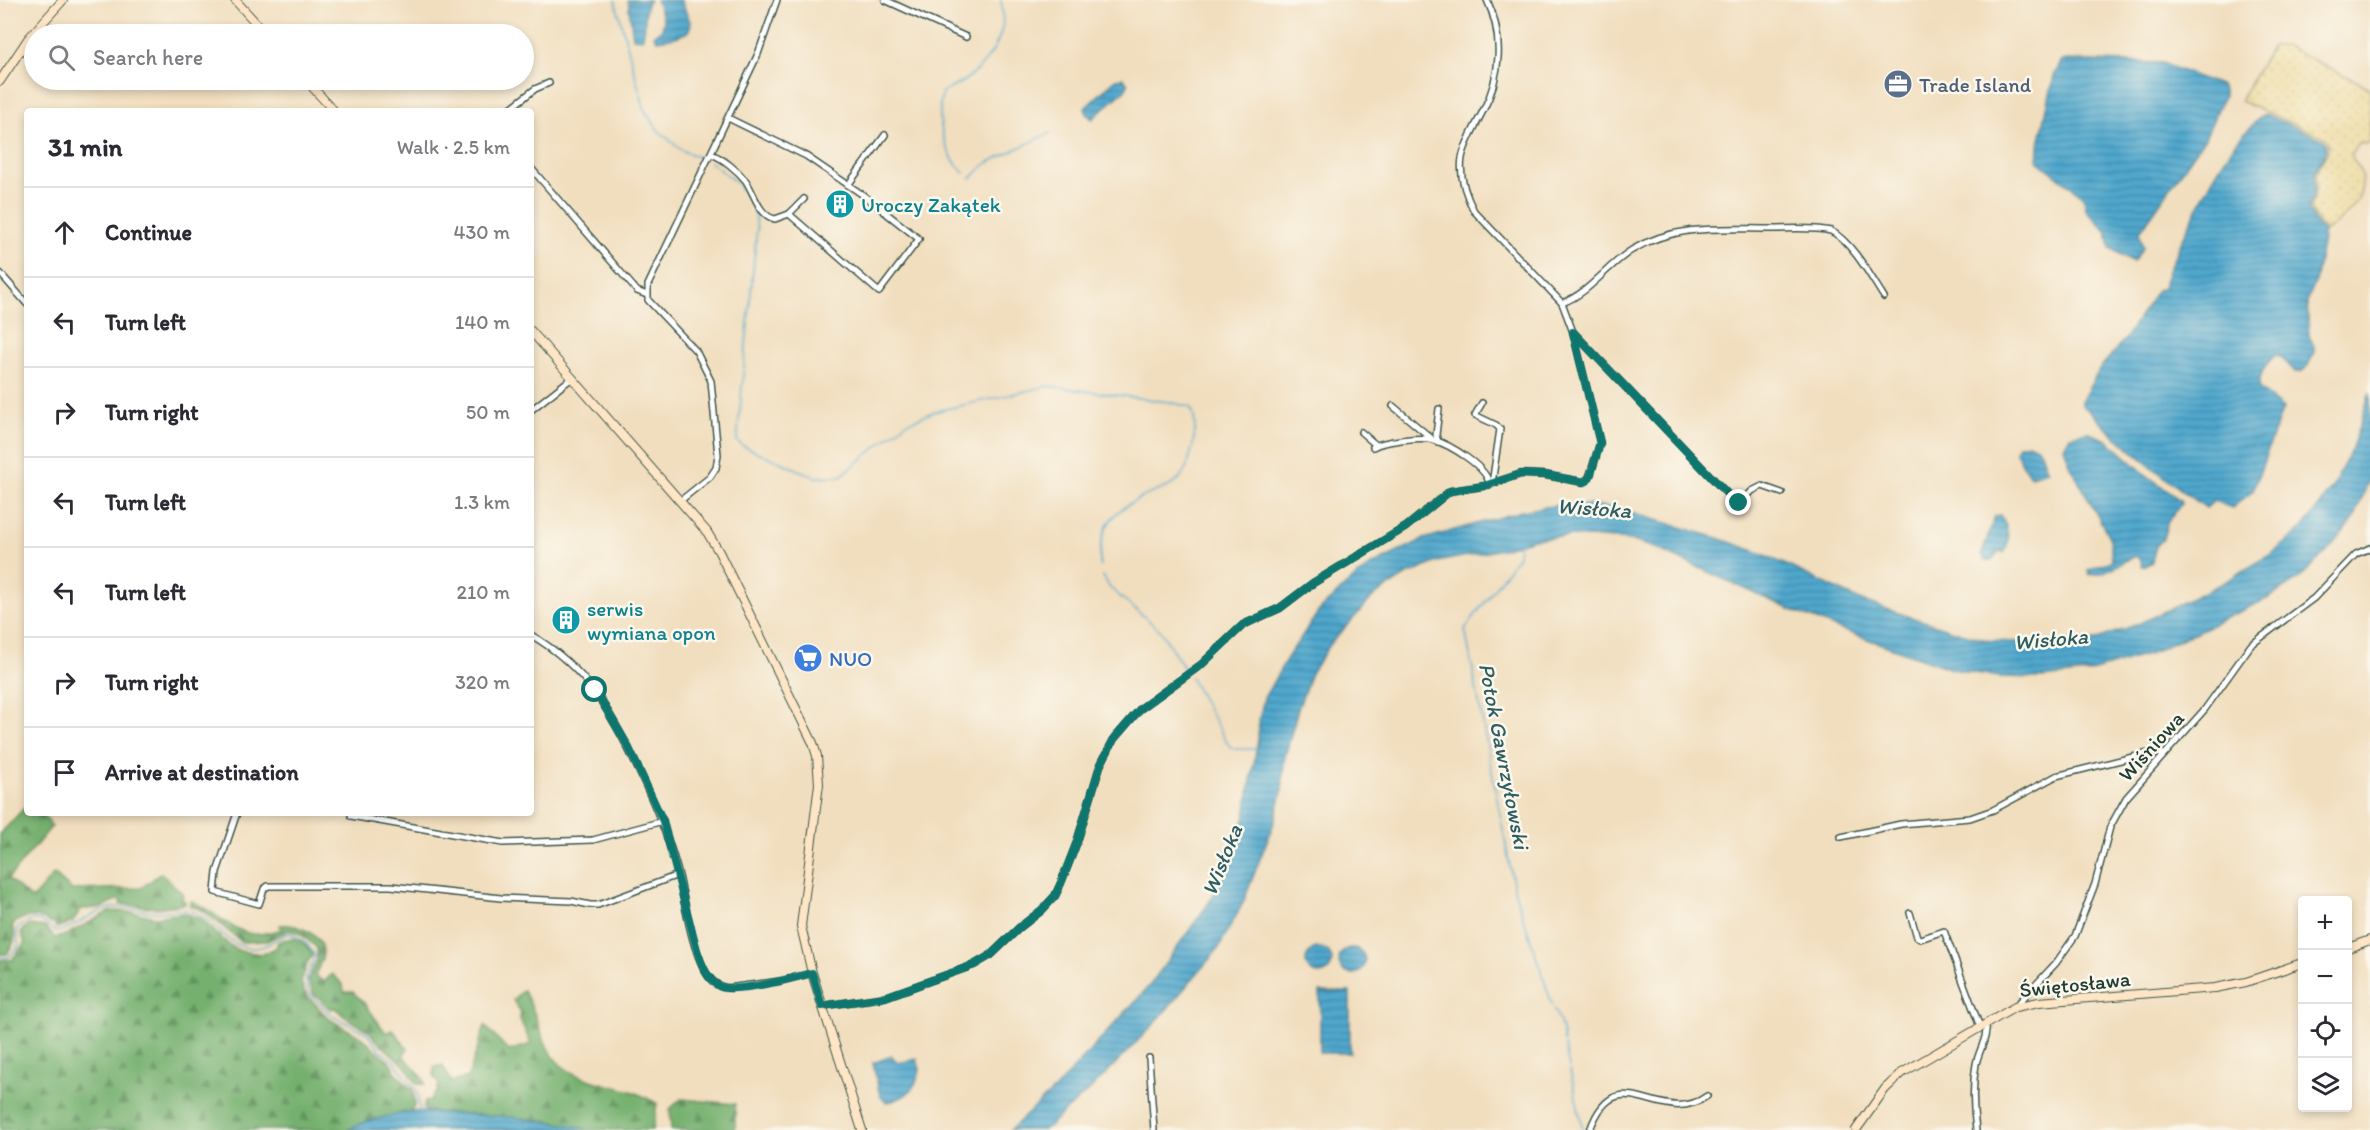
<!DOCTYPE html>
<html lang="en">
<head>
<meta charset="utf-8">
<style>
  body { margin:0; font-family:Itim,sans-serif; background:#f2f2f3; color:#2b2b33 }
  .controls { position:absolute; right:18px; bottom:18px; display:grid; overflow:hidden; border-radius:6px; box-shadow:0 3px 9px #0003 }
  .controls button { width:54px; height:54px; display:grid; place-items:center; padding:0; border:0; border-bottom:2px solid #e1e1e2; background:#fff; color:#2b2b33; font:30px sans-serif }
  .stop { position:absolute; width:18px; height:18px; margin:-14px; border:4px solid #0f766e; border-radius:50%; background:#fff }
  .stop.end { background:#0f766e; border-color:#fff; box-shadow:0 2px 6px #0008 }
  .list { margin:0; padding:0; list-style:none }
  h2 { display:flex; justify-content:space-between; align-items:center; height:78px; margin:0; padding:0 24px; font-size:26px }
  h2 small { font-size:20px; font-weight:400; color:#7c7c81 }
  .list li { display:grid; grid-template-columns:39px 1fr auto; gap:18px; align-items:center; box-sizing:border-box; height:90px; padding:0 24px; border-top:2px solid #e1e1e2 }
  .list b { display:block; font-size:22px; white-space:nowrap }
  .list em { font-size:20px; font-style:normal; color:#7c7c81 }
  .icon { flex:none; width:33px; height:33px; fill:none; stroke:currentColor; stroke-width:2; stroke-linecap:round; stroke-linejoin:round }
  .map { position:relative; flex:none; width:2370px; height:1130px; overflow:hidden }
  .search { position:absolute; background:#fff; box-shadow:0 3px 9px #0003; left:24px; top:24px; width:510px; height:66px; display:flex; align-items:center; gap:15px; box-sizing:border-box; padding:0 21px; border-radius:33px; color:#7c7c81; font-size:22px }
  .panel { position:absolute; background:#fff; box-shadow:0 3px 9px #0003; left:24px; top:108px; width:510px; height:708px; border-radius:6px }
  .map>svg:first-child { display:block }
  .forest { fill:url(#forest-firs); stroke:#4a7651; stroke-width:1.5 }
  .sand { fill:url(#sand-dots); stroke:#868c69; stroke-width:1.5 }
  .water { fill:url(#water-rules); stroke:#387280; stroke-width:1.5 }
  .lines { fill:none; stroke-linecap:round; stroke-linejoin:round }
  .stream { stroke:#50a7cd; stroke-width:1.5 }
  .street-casing { stroke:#3e5549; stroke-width:8 }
  .secondary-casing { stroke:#3e5549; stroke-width:10 }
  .street { stroke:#fff; stroke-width:5 }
  .secondary { stroke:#fde5c5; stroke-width:8 }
  .route { stroke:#0f766e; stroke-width:8 }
  .labels { text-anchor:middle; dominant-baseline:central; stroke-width:5; stroke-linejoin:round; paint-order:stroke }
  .service-label { font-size:21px; fill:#4e5e75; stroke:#fbf7ec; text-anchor:start }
  .culture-label { font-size:21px; fill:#0d838f; stroke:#fbf7ec; text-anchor:start }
  .shop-label { font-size:21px; fill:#366cbe; stroke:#fbf7ec; text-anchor:start }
  .street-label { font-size:21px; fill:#1f3d34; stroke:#fbf7ec }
  .water-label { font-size:22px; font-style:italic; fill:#2e5d62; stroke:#fbf7ec }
</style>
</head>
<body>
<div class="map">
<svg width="2370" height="1130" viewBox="0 0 2370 1130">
  <defs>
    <pattern id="forest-firs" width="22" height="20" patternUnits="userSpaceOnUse" patternTransform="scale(1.5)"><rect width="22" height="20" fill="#74b06e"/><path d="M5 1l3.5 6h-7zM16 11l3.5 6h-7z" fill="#5f905b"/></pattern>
    <pattern id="sand-dots" width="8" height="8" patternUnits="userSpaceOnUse" patternTransform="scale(1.5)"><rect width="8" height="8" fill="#eeda9e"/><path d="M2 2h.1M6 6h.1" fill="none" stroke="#ccbc89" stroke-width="1.8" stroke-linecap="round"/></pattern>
    <pattern id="water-rules" width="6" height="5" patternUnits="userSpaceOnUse" patternTransform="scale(1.5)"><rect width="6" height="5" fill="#50a7cd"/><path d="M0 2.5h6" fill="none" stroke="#4289a7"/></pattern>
  </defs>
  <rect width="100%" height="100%" fill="#fbf7ec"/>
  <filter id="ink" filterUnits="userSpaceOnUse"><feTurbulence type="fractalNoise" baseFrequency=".0167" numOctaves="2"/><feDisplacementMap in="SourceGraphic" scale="12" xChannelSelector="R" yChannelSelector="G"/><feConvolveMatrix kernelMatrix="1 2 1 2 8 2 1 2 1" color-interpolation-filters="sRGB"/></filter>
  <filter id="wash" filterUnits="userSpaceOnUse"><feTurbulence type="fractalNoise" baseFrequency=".008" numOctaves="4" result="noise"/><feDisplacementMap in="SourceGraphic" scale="24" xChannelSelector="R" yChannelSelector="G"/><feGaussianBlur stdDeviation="1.35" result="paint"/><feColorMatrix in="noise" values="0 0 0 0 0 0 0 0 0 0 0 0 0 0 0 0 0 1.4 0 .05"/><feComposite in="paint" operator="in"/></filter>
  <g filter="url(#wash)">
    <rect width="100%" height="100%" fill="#f1debe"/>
    <g class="forest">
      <path d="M27,805v8h14l11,13 -44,53 24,20 22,-25 18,16 69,-2 20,-15 21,20 1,4 -3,2 5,2v3l-28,4 -37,-4 1,-3 -3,-2 -17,9 -20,1 -8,13 -17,6 -1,-4c-7,0 -8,-4 -14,-6 -9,-3 -23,0 -29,8 5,9 2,19 -5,28h-7v-120z"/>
      <path d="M191,901c21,8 40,30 62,33 9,1 20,-3 28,-4l-1,-5c16,-2 42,9 43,27 0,8 -5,16 -8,23l9,7 8,-8 11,10 1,8h9l12,12 21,29 7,-3 15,19 -5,6 20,23 2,6h-8l-12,-18 -29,-26 -7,-9 -24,-14 -10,-9 -5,1 -8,-7v-2l-8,-5 -6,-15 9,-20v-12l-16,-14 -13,-4 -21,11 -25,1 -40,-32 -13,-5z"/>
      <path d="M110,911l21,1 25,5 28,-4 17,6 28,26 11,6 22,3 14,-6 2,-6c18,-8 25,-2 35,13l-5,6 -7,21 4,11 24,26 34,19 30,27 2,7 18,18 2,14 -4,7 -43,10 -21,9h-347v-170h12l13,-18 -4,-8 2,-5 7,-4 15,2 10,11 11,-3z"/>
      <path d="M523,990c12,19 16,41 26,60 16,30 53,32 82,41 9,3 17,8 26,12l-4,27h-67l-42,-10 -116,-9 -4,-2 1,-8 6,-1 2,-5 4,-2 2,-10 -5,-6v-10l8,-2 10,17 16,-5 17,-51 24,25 22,-7 -11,-25 1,-7 -8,-12z"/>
      <polygon points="681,1099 735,1104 735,1130 671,1130 670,1109"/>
    </g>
    <path class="sand" d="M2272,46h14l84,42v55l-11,1 -8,10c1,7 7,10 9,16 9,30 -13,45 -34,61l-7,-6 -9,-17c2,-7 5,-13 6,-20 1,-5 -1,-10 0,-15 3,-13 20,-21 8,-36l-84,-36z"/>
    <g class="water">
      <path d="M628,0h22c-9,10 -2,26 -8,39l-9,-1z"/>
      <polygon points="656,0 681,0 691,24 688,32 676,37 657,40 654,35 662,29 664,21"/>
      <polygon points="2062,60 2162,63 2222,86 2224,96 2205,138 2139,233 2143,247 2133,262 2110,248 2107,232 2086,210 2084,197 2038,161 2039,144 2054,76"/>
      <polygon points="1123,78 1128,84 1125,90 1092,119 1087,114 1085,108 1116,79"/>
      <path d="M2264,114l58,25c11,14 -5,22 -8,35 -1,5 1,10 0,15 -1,7 -4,13 -6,20l9,17 7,6 -9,51 -8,18 2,35 5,10v6l-7,16 -7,4h-5l-14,-15 -6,-2c-10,10 -16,20 -16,33l24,20 -30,83 -21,17 -18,-7 -8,7c-31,-22 -61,-46 -90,-71 -13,-11 -21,-22 -34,-32v-5l19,-33 24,-28 32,-49 7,-2 3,-15c26,-54 50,-120 97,-159z"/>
      <polygon points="2370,393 2370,477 2354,519 2329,549 2300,578 2269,598 2149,654 2088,673 2042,678 2000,677 1952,669 1836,628 1789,609 1658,549 1630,540 1571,536 1533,539 1506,548 1437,562 1405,576 1374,596 1332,642 1311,673 1297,712 1284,761 1282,792 1275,820 1243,903 1218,949 1156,1022 1094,1086 1044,1130 1010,1130 1056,1088 1150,985 1213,897 1234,849 1245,816 1258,739 1259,720 1264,698 1287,658 1319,611 1346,585 1370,566 1424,539 1521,511 1559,505 1589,505 1616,508 1721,539 1763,554 1862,601 1957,632 1991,641 2039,643 2095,640 2138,624 2223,583 2273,553 2297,534 2322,503 2336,480 2352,448"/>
      <polygon points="2088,432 2107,440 2144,473 2180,500 2181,504 2168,521 2163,539 2156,546 2152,562 2145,566 2142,566 2141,561 2136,556 2102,573 2089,575 2088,570 2112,561 2110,539 2070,465 2064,447 2070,436"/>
      <path d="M2028,443c18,7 12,13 20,28l-18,5 -15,-25 3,-6z"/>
      <path d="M2000,515c8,11 11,26 4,38l-5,-1 -8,8h-6l-3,-6 13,-38z"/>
      <circle cx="1319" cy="961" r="13"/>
      <circle cx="1352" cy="961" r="13"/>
      <rect x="1320" y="992" width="30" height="61"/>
      <path d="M892,1056l5,7 20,-4 3,10c-3,19 -15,31 -34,33l-6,-6 -7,-33z"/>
      <polygon points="411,1111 513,1117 576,1126 586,1130 347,1130 368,1121"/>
    </g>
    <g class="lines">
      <g class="stream">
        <polyline points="615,0 645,111 658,130 681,150 703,159"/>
        <path d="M710,162l26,20 16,21 5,25 -20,213 6,5 72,31 26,-1 65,-53 27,-11 115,-26 121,16 21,5c11,17 1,60 -13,74 -6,6 -18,9 -25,12 -38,15 -53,30 -52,73"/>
        <path d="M964,173c-21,-20 -28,-53 -22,-81 27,-10 54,-35 60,-64 2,-9 0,-18 -1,-28"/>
        <polyline points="971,178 987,163 1050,133"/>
        <polyline points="1519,542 1518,556 1465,629 1515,893 1552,1004"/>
        <polyline points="1103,576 1110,588 1160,630 1186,671"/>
        <polyline points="1190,677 1228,744 1234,749 1257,749"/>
        <path d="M0,957l8,1 10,-11 -1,-19 15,-8h8l16,12c19,-3 34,-20 54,-24 15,-3 31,3 46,4 9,1 19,-3 28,-2 31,2 45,49 80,36 8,-3 16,-9 24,-13 14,5 20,10 27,23l-9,23 3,14 23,23 35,17 13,17 15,12 22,29 3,21"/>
        <polyline points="1554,1009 1561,1025 1564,1042"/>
        <polyline points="1565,1046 1569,1067"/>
        <polyline points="1570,1071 1575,1091"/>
        <polyline points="1575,1093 1583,1130"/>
      </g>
    </g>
  </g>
  <g filter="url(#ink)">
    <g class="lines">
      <g class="street-casing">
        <g id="street">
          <polyline points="885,0 966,37"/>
          <polyline points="507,111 535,89 549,83"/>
          <path d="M711,154c12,4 27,17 35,27 8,12 13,35 29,38l14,-5 90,78 40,-53 -56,-44 -57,-39 -78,-38"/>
          <polyline points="531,168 637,291 647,295"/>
          <polyline points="848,185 885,135"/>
          <polyline points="789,214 804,199"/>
          <polyline points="0,273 27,304"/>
          <path d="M1562,303c28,-10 44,-37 70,-53 43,-26 90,-21 139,-21 20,0 41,-2 60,2 21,11 40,46 53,66"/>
          <polyline points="1574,333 1735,502 1742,502 1752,491 1762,486 1782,493"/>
          <polyline points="1482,403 1475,415 1496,425 1500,429 1492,484"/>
          <polyline points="1393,406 1431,438"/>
          <polyline points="531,410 572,378"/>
          <polyline points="1361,432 1376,445"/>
          <polyline points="1438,442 1436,435 1439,409"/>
          <path d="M1373,447c10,-6 49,-11 60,-7 16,4 56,28 56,45"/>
          <polyline points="680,501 710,477 716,468 718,455 711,381 696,351 648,300 648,285 758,54 777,0"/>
          <path d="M531,635c55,32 81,78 107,134 17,35 31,69 41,107 7,31 11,65 25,93 5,10 12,18 24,19l53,-7 31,-8"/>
          <polyline points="237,813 217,872 215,892 259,904 264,889 268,886 391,886 501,898 571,901 590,905 598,905 678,875"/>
          <polyline points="351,816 503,843 593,840 663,821"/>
          <polyline points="1841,837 1901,824 1970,818 1993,810 2056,776 2153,752 2163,754"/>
          <polyline points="1910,913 1917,937 1920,939 1944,931 1980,1027"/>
          <path d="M822,1006l63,-9 89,-32 17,-10 28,-27 23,-18 13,-14 6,-13 16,-41 23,-76 14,-27 26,-30 62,-45 41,-39 37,-17 33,-25 93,-56 44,-36 34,-5 37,-12 24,1 38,7 6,-4 11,-35 -27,-111 -11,-29 -88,-92c-9,-17 -15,-34 -12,-53 3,-15 14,-33 21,-47 18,-35 21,-75 4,-111"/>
          <polyline points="2015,1007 2056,963 2075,936 2095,884 2110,827 2126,798 2205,709 2251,645 2314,598 2356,554 2370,548"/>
          <polyline points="1149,1058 1154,1130"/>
          <path d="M1590,1130c27,-75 70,0 117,-34"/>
          <path d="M1976,1130c-3,-22 -4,-44 0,-66 3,-14 12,-26 10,-41"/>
        </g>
      </g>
      <g class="secondary-casing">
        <g id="secondary">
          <polyline points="235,0 266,34"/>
          <polyline points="306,80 334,111"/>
          <polyline points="0,81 28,39 63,0"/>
          <polyline points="531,331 707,532 719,552 813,743 817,756 819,784 801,926 812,973 862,1130"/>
          <polyline points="2348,948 2370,940"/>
          <polyline points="1856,1130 1885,1089 1902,1073 2015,1007 2039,1002 2215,988 2246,982 2302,963"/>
        </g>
      </g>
      <use href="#street" class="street"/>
      <use href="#secondary" class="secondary"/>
    </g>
  </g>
  <g class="lines" filter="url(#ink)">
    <path class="route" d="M595,690l33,56 35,75 34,129c4,12 9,29 22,36 14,8 75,-8 93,-13l10,33 63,-9 89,-32 17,-10 28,-27 23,-18 13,-14 6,-13 16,-41 23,-76 14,-27 26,-30 62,-45 41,-39 37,-17 33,-25 93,-56 44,-36 34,-5 37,-12 24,1 38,7 4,-1 4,-7 9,-31 -27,-111 162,170 4,1"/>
  </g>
  <defs>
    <g id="office-disc" transform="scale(1.5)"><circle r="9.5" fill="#5c6f8a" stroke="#fbf7ec"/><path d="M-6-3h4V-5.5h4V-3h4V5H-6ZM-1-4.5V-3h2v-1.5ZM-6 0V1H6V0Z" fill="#fff"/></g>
    <g id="building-disc" transform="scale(1.5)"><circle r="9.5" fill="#0f9aa8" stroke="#fbf7ec"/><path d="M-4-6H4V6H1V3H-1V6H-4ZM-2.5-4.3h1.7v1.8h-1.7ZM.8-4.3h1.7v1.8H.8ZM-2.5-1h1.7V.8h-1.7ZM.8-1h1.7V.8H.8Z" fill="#fff"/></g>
    <g id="supermarket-disc" transform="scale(1.5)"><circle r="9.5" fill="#3f7fe0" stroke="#fbf7ec"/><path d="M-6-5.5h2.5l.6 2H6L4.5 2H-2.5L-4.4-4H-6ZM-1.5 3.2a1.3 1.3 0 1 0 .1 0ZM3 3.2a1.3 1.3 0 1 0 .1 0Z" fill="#fff"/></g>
  </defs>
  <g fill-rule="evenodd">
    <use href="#office-disc" x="1898" y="84"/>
    <use href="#building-disc" x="840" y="204"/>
    <use href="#building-disc" x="566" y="620"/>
    <use href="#supermarket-disc" x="808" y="658"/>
  </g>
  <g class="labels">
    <g class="service-label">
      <text x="1919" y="84">Trade Island</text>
    </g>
    <g class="culture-label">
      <text x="861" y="204">Uroczy Zakątek</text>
      <text x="587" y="608">serwis<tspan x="587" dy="24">wymiana opon</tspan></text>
    </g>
    <g class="shop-label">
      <text x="829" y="658">NUO</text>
    </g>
    <g class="street-label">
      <text transform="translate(2151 746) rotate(-48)">Wiśniowa</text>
      <text transform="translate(2075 984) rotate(-6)">Świętosława</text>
    </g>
    <g class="water-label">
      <text transform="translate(1594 508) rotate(4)">Wisłoka</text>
      <text transform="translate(2051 639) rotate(-5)">Wisłoka</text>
      <text transform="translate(1504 756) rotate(79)">Potok Gawrzyłowski</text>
      <text transform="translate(1222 860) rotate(-68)">Wisłoka</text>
    </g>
  </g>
</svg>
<div class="controls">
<button>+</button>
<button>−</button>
<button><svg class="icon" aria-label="locate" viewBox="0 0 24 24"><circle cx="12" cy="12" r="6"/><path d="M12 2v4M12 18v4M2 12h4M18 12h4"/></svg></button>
<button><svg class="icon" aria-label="layers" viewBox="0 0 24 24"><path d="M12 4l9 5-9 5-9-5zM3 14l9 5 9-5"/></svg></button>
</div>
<div class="stop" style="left:595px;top:690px"></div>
<div class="stop end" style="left:1739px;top:503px"></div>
<div class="search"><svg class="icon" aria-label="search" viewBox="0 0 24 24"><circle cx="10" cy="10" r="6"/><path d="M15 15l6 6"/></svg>Search here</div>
<section class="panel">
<h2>31 min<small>Walk · 2.5 km</small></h2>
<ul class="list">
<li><svg class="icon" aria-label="ahead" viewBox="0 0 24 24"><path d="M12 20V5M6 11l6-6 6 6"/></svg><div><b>Continue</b></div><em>430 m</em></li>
<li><svg class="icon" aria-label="left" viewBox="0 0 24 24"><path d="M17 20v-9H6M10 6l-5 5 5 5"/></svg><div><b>Turn left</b></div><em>140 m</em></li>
<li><svg class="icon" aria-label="right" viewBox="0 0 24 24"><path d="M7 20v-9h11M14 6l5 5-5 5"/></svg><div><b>Turn right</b></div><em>50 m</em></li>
<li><svg class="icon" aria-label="left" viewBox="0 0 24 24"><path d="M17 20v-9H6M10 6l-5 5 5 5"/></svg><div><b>Turn left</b></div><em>1.3 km</em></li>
<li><svg class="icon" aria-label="left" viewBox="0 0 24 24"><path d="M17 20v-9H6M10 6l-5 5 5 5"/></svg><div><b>Turn left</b></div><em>210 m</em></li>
<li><svg class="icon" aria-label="right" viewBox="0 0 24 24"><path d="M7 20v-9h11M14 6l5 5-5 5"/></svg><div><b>Turn right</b></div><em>320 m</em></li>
<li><svg class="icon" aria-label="arrive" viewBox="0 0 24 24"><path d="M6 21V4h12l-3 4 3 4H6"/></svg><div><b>Arrive at destination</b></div></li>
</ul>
</section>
</div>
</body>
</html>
